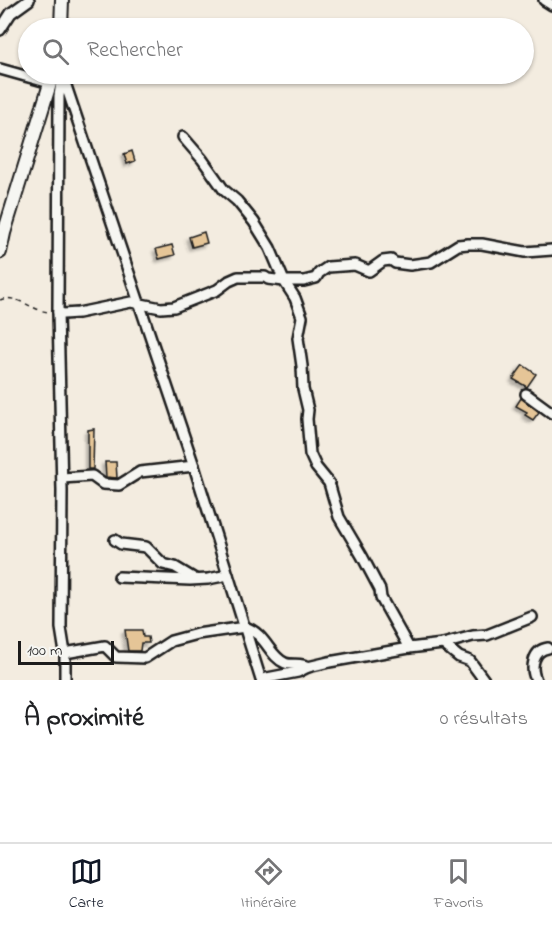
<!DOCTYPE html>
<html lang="fr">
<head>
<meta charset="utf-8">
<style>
  body { margin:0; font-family:"Indie Flower",sans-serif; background:#f2f2f2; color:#202124 }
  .scale { position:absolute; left:18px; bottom:15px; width:96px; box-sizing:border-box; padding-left:6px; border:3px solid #1c1c1c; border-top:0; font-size:16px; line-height:21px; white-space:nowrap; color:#1c1c1c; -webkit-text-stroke:4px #f6f6f2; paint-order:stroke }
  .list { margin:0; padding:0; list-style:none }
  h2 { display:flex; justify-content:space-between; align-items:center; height:78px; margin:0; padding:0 24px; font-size:26px }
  h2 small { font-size:20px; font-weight:400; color:#757577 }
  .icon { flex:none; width:33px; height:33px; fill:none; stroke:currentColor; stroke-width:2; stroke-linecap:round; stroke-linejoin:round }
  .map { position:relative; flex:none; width:552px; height:680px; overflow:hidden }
  .search { position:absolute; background:#fff; box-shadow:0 2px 4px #0004; left:18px; right:18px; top:18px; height:66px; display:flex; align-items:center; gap:15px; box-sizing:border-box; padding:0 21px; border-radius:33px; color:#757577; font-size:22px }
  .sheet { height:162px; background:#fff }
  nav { display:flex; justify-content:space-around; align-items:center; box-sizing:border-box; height:84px; border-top:2px solid #e0e0e0; background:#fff; font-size:16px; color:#757577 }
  nav a { display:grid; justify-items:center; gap:3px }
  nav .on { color:#111827 }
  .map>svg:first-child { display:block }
  .building { fill:#e5c597; stroke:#1c1c1c; stroke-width:1.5; filter:url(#shadow) }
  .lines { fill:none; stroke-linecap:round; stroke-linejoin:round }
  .minor-casing { stroke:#1c1c1c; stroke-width:14 }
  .major-casing { stroke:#1c1c1c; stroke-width:16 }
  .path { stroke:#1c1c1c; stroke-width:1.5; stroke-dasharray:4.5 4.5; stroke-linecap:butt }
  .minor { stroke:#f6f6f2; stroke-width:9 }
  .major { stroke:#f6f6f2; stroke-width:12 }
</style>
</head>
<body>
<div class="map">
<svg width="552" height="680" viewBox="0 0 552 680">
  <defs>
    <filter id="shadow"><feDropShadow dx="-3" dy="3" stdDeviation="1.5" flood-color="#0004"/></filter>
  </defs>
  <rect width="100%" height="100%" fill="#f3ece0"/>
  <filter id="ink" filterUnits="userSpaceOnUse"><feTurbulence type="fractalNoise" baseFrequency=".0167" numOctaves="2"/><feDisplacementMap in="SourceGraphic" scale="12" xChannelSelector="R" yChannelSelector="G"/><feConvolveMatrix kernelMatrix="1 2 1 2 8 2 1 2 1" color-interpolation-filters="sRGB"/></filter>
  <g filter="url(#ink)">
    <g class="building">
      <polygon points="132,151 135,161 127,164 124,154"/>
      <polygon points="204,232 207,243 192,247 189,237"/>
      <polygon points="172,245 175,255 159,259 156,249"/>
      <polygon points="523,365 536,374 527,387 513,379"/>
      <polygon points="521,398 539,412 533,420 525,415 527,412 516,406"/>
      <polygon points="94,429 93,469 88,469 88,430"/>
      <polygon points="105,462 116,462 117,478 106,477"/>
      <polygon points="125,630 142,630 143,637 148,637 149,643 141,643 140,651 128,651"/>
    </g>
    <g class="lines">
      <g class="minor-casing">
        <g id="minor">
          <polyline points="544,0 552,5"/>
          <polyline points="0,30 11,13 29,0"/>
          <polyline points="0,69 50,83"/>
          <polyline points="62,74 194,466 261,680"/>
          <polyline points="62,77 59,96 58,312 62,491 61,628 65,653 65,680"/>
          <polyline points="183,137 202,159 224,190 237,201 254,222 270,248 284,281 304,281 316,278 319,273 328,267 355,265 369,271 383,261 391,260 395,263 410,265 431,262 458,245 468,244 482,244 525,252 552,250"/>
          <polyline points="58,312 63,314 78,313 131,302 161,308 174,307 217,290 229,281 238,277 265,277 268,279 284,281 295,298 302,317 298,338 302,366 303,389 308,410 307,419 310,454 316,467 329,483 339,517 362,556 380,590 381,598 409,648 443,644 473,636 487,635 532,617"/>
          <polyline points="526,394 552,413"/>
          <polyline points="62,478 92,476 103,484 119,485 140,472 194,466"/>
          <polyline points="115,540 121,544 146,547 163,564 175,567 195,579"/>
          <polyline points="119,577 190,580 208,579 228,575"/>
          <polyline points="443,644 459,657 470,661 484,680"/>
          <path d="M65,653l40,-7 11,11 29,1 26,-17 26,-7 48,-7c21,7 24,29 40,36 7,3 16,-1 23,4"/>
          <polyline points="267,680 267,678 298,672 308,667 329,662 409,648"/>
          <path d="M536,680c-6,-12 -3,-30 12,-32"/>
        </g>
      </g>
      <g class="major-casing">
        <g id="major">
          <polyline points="61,28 62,0"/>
          <polyline points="0,252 4,233 53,74"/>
        </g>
      </g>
      <path class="path" d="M0,300c18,-7 33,13 52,12"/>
      <use href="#minor" class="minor"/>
      <use href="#major" class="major"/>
    </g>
  </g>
</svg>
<div class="scale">100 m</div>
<div class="search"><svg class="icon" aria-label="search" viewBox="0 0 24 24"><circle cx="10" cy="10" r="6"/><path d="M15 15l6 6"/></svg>Rechercher</div>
</div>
<section class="sheet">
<h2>À proximité<small>0 résultats</small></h2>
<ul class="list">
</ul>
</section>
<nav>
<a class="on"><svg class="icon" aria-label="map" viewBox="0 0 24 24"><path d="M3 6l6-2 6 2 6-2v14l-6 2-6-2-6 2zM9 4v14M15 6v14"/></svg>Carte</a>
<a><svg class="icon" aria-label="directions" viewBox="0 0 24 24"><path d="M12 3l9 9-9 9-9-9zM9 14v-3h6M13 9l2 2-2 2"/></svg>Itinéraire</a>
<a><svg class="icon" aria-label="saved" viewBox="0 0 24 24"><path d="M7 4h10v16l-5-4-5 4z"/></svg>Favoris</a>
</nav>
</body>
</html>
